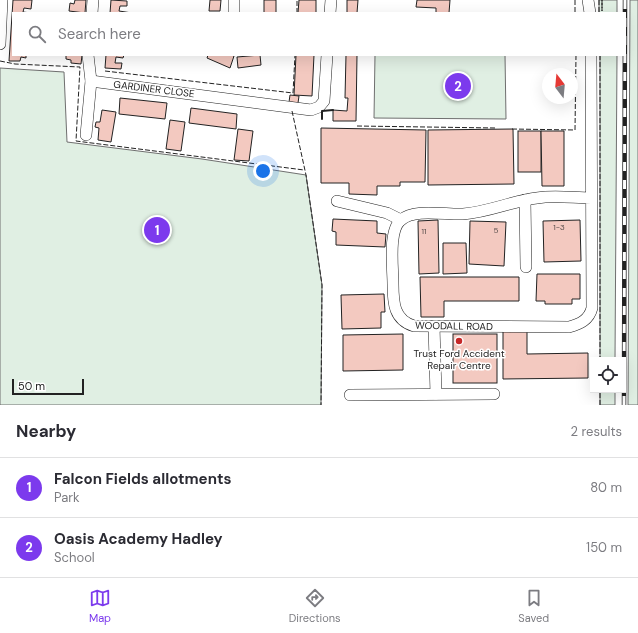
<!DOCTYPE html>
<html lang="en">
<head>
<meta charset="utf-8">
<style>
  body { margin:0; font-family:"DM Sans",sans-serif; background:#f2f2f3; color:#2b2b33 }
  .controls { position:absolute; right:12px; bottom:12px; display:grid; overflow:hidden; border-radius:0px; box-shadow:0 4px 16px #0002 }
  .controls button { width:36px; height:36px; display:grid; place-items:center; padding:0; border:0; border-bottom:1px solid #e1e1e2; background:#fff; color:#2b2b33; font:20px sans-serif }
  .compass { position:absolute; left:542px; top:68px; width:36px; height:36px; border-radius:50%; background:#fff; box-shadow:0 4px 16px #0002; rotate:344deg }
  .scale { position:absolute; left:12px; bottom:10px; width:72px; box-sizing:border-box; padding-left:4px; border:2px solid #222; border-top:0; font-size:11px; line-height:14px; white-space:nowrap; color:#222; -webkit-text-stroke:3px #fff; paint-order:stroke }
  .you { position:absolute; left:263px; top:171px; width:14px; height:14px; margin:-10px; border:3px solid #fff; border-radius:50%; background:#1a73e8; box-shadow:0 0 0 6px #1a73e833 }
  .badge { display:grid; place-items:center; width:26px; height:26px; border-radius:50%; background:#7c3aed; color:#fff; font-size:13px; font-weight:700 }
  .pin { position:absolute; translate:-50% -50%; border:2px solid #fff; box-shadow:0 1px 4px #0006 }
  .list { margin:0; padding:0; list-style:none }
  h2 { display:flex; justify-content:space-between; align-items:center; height:52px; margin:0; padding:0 16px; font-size:17px }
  h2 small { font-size:13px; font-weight:400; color:#7c7c81 }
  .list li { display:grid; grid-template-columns:26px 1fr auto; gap:12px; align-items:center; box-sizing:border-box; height:60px; padding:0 16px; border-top:1px solid #e1e1e2 }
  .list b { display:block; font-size:15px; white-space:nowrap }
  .list p { margin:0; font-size:13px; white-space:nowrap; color:#7c7c81 }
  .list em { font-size:13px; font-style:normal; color:#7c7c81 }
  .icon { flex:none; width:22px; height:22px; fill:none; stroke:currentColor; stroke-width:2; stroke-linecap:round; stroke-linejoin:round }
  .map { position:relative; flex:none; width:638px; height:405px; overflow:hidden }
  .search { position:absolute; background:#fff; box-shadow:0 4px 16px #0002; left:12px; right:12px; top:12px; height:44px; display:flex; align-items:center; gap:10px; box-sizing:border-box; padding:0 14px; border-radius:0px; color:#7c7c81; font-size:15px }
  .sheet { height:172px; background:#fff }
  nav { display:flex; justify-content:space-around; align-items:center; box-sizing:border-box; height:56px; border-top:1px solid #e1e1e2; background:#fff; font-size:11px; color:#7c7c81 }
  nav a { display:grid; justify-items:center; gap:2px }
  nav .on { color:#7c3aed }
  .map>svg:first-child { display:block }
  .green { fill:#e0efe3; stroke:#6f6f6f }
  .building { fill:#f3c9c0; stroke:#222 }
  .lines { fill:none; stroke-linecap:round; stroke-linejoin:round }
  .minor-casing { stroke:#222; stroke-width:12 }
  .minor { stroke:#fff; stroke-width:11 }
  .rail-casing { stroke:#222; stroke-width:4.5 }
  .rail { stroke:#fff; stroke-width:3; stroke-dasharray:9; stroke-linecap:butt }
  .fence { stroke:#222; stroke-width:1; stroke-dasharray:5 2; stroke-linecap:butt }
  .wall { stroke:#222; stroke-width:2 }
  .poi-dot { fill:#c62828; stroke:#fff; stroke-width:1.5 }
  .labels { text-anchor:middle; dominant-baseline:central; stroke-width:3; stroke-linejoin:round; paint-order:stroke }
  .number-label { font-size:8px; fill:#564c4a }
  .street-label { font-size:10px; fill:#222; stroke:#fff }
  .poi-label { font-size:10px; fill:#222; stroke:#fff }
</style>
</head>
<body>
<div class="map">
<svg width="638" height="405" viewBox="0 0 638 405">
  <rect width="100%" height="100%" fill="#fff"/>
  <g class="green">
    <rect x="599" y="0" width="18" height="13"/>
    <polygon points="630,0 638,0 638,405 628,405"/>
    <polygon points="375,55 505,55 506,119 374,118"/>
    <polygon points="600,55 617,55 615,360 600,360"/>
    <polygon points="0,68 64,72 67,142 202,159 306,175 322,285 321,405 0,405"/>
    <rect x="600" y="390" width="15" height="15"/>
  </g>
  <g class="building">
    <polygon points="13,0 32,0 31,9 24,8 23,12 31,13 13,13 13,55 26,55 26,58 21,57 20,61 9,61"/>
    <polygon points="75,0 86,0 85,13 69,11 70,3 74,4"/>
    <polygon points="111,0 127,1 127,6 120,6 119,11 132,13 110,13"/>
    <polygon points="210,0 221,0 220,11 209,11"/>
    <rect x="264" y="0" width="12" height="13"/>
    <polygon points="299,0 316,0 316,13 298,13"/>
    <polygon points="347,0 358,0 357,13 347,13"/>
    <polygon points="417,0 450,0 449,13 436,13 436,8 416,7"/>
    <polygon points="66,55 82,55 81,64 71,63 71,60 66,59"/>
    <polygon points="106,55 124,55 123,58 116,57 115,63 122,63 121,69 105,68"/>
    <polygon points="208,55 231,55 234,56 230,68 207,58"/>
    <polygon points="260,55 261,65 238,68 237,57"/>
    <polygon points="296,55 314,55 312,96 294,95"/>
    <polygon points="346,55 357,55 356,121 333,121 333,110 347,111 348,98 345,98"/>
    <polygon points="290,95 299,96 298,103 289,102"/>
    <polygon points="120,98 167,103 165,119 119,114"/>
    <polygon points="191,108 237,114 236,129 189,123"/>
    <polygon points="102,110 116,112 111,142 98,140 99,128 95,127 96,122 100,122"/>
    <polygon points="170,120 185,122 181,151 166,149"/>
    <polygon points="321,128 426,130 425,182 400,182 400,186 377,186 377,195 349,194 349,183 321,183"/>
    <polygon points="238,129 253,131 249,161 234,160"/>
    <polygon points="513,129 514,184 428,185 428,130"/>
    <rect x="518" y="131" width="23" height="41"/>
    <polygon points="541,131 564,131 564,186 542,186"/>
    <polygon points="333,219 377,221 377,233 386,234 385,247 336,245 336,232 332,231"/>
    <polygon points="438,220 439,273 419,274 418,221"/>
    <polygon points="580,220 581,261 544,262 543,221"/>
    <polygon points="470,221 506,222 504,266 469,264"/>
    <polygon points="443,243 466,243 467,273 443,274"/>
    <polygon points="537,274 580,274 580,299 572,299 572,304 545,304 545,301 536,301"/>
    <polygon points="420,277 519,277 519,301 444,301 444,317 421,317"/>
    <polygon points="384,294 385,312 381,312 381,328 342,329 341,295"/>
    <polygon points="503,329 527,329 527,354 588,353 588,378 503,379"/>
    <polygon points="403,334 403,370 343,371 343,335"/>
    <rect x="453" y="334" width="44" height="49"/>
  </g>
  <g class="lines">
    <g class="minor-casing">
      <g id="minor">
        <polyline points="234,0 234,13"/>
        <polyline points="588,0 590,13"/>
        <polyline points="92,13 93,0"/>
        <polyline points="330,13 331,0"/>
        <polyline points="0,44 2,0"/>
        <path d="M591,55l1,253c-3,12 -12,16 -23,19l-155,-1c-20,-6 -21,-23 -21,-42 0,-16 -5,-54 8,-64 13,-12 45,-5 62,-6 26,-2 49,-13 74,-16 17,-3 37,0 54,0"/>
        <polyline points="91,81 311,110 319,107 324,101 327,55"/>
        <polyline points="86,135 91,81 88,55"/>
        <polyline points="525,200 526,267"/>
        <polyline points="337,201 387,213 401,220"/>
        <polyline points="434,326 436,394"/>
        <polyline points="350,395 494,394"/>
      </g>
    </g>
    <use href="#minor" class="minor"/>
    <g class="rail-casing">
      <polyline id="rail" points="624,405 625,0"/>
    </g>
    <use href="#rail" class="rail"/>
    <g class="fence">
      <polyline points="575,0 575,13"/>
      <polyline points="599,0 599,13"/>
      <polyline points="602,0 602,11 602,0"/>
      <polyline points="297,13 297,0"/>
      <polyline points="600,55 600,360"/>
      <polyline points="0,61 15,64 80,67 76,141 304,170"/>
      <polyline points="105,71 293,93 295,55"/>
      <polyline points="292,111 306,175 322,285 321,405"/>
      <polyline points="357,126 496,128"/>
      <polyline points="512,129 575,130 576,55"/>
      <polyline points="600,405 600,390"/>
    </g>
    <polyline class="wall" points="322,119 322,111 333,110"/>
  </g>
  <circle class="poi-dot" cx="459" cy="341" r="4"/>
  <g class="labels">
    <g class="number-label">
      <text x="559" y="227">1-3</text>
      <text x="496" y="230">5</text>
      <text x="424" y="231">11</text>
    </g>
    <g class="street-label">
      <text transform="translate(154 89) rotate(7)">GARDINER CLOSE</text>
      <text transform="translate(454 326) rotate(1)">WOODALL ROAD</text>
    </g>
    <g class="poi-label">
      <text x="459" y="353">Trust Ford Accident<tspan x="459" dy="12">Repair Centre</tspan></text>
    </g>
  </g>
</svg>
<div class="controls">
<button><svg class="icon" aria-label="locate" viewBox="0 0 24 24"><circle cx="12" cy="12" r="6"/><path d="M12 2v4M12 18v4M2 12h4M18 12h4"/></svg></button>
</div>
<svg class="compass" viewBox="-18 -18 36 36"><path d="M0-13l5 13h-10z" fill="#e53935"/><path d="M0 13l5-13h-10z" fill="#7c7c81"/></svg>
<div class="scale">50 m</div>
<div class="you"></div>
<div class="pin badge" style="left:157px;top:230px">1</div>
<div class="pin badge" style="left:458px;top:86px">2</div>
<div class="search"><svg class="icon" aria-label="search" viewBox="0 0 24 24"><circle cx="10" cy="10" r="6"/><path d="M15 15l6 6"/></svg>Search here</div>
</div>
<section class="sheet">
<h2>Nearby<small>2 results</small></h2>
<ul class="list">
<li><span class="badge">1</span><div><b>Falcon Fields allotments</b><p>Park</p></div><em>80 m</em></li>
<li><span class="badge">2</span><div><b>Oasis Academy Hadley</b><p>School</p></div><em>150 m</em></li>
</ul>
</section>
<nav>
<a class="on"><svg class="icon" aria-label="map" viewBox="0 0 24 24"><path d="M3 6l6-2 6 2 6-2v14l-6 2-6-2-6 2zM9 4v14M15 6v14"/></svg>Map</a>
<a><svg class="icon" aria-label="directions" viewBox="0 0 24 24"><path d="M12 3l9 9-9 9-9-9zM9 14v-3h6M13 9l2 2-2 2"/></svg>Directions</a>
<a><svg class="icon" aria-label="saved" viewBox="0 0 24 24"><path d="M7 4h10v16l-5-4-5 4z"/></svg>Saved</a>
</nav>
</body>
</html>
